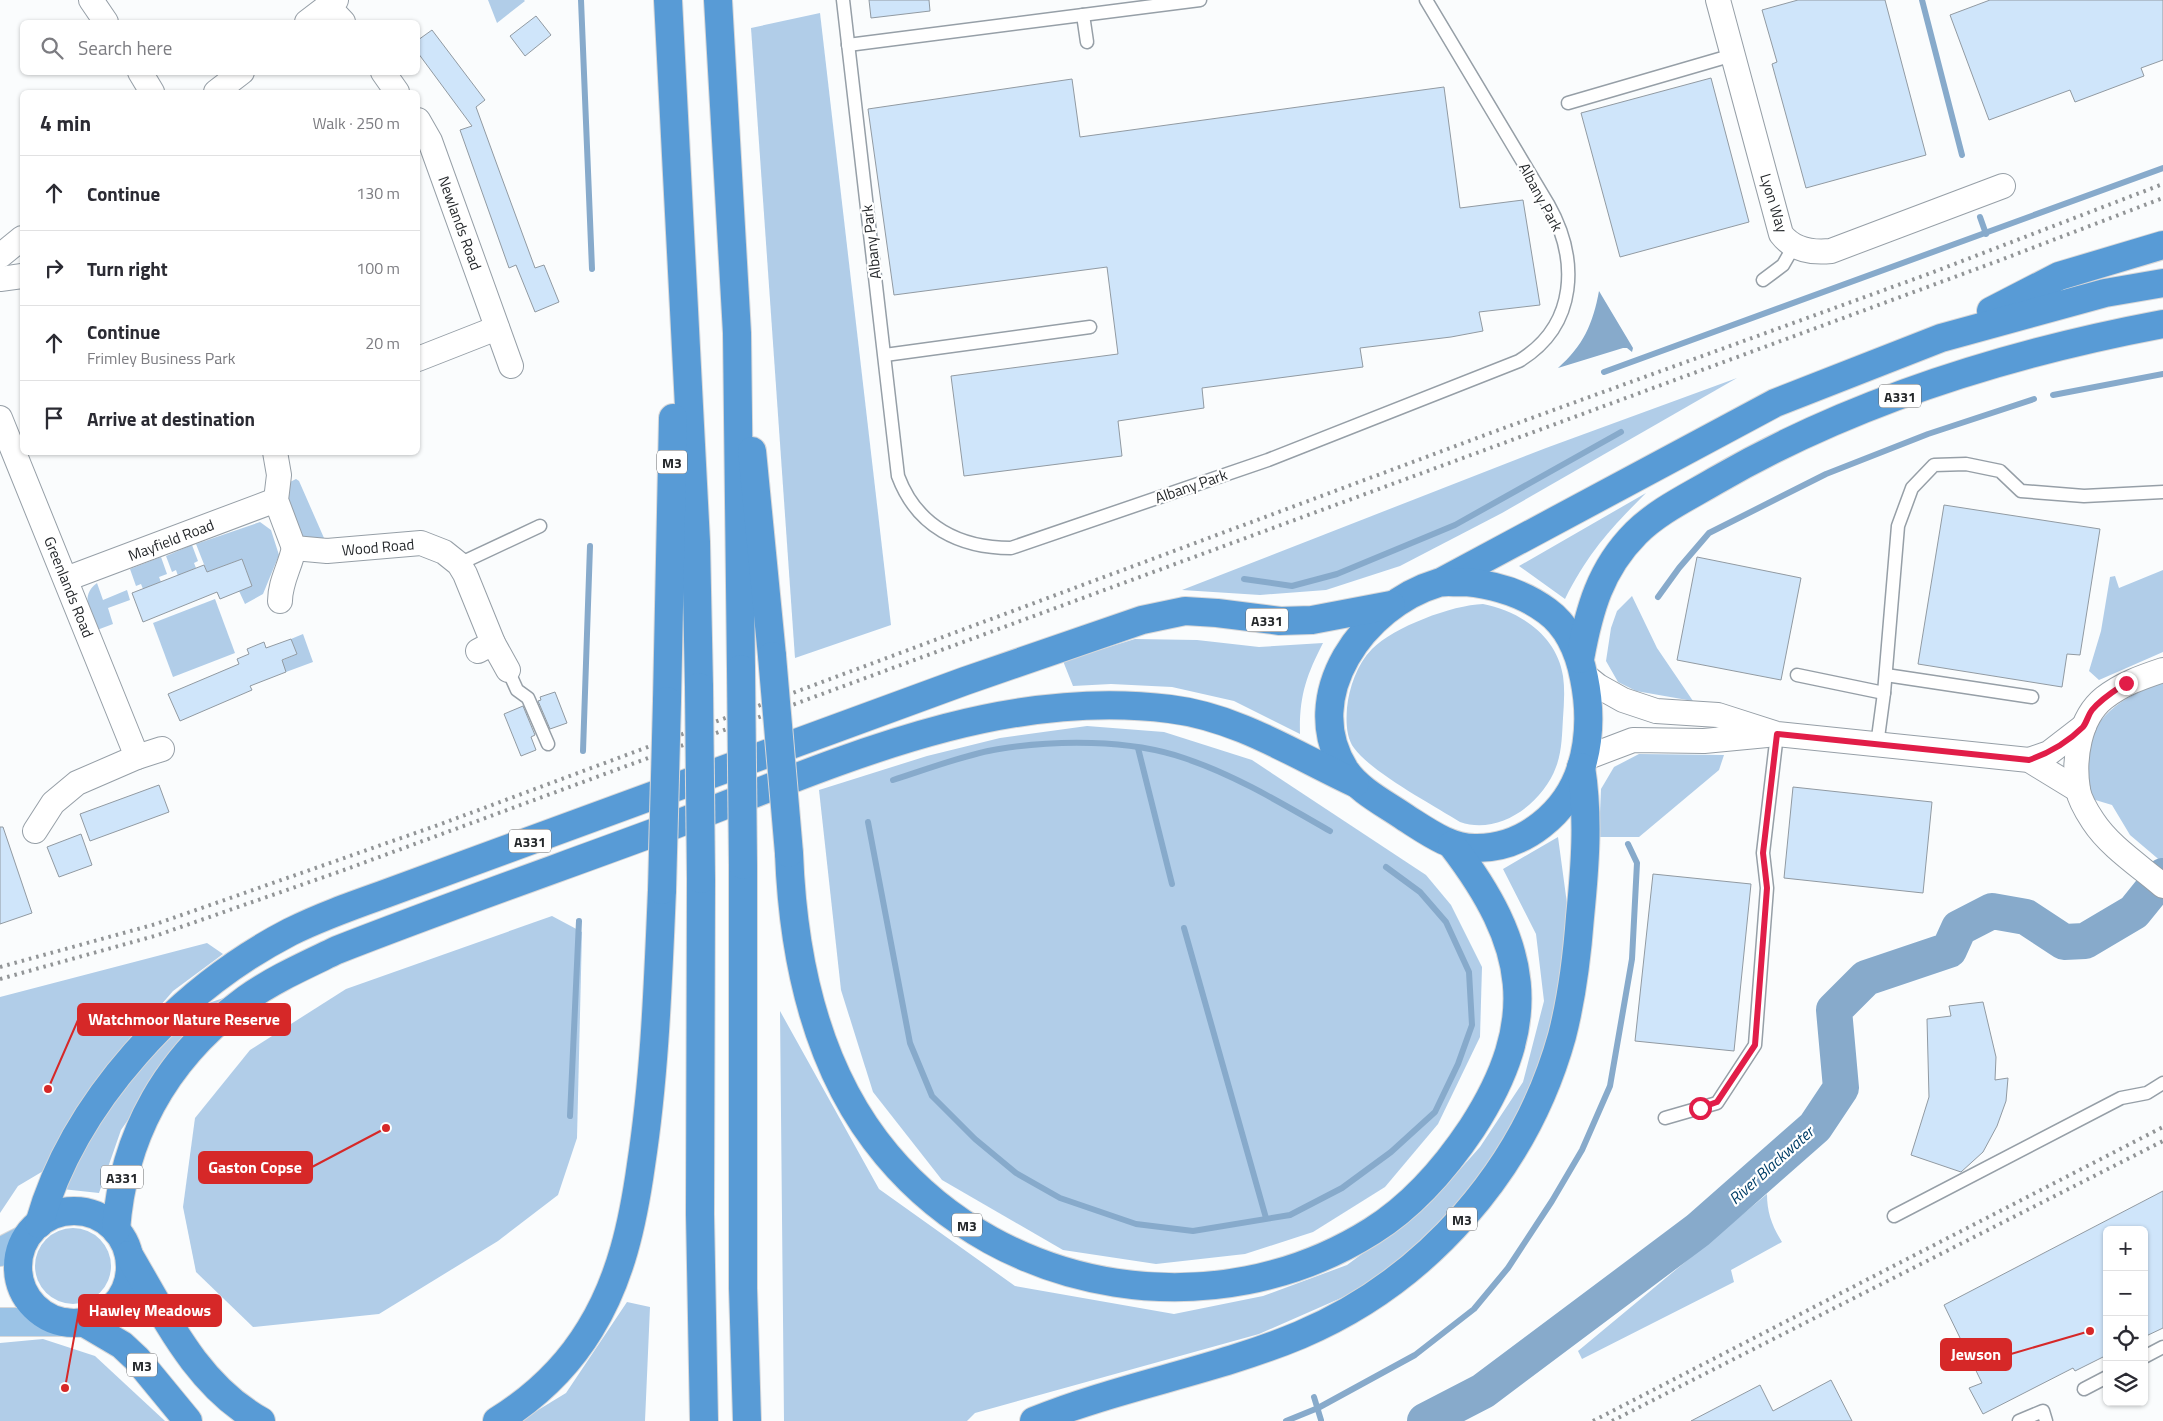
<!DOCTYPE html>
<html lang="en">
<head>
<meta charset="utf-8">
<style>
  body { margin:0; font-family:"Titillium Web",sans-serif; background:#f2f2f3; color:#2b2b33 }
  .controls { position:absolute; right:15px; bottom:15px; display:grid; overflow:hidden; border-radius:8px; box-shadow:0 1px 4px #0004 }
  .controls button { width:45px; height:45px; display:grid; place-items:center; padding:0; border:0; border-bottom:1px solid #e1e1e2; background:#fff; color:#2b2b33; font:25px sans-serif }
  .stop { position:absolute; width:15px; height:15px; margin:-11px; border:4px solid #e11d48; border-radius:50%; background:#fff }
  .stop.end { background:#e11d48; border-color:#fff; box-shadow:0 1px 5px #0008 }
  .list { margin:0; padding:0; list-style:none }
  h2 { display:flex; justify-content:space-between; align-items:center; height:65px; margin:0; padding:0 20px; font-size:21px }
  h2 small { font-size:16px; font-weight:400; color:#7c7c81 }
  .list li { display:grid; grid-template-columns:32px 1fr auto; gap:15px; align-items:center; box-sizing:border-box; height:75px; padding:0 20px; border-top:1px solid #e1e1e2 }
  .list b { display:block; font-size:19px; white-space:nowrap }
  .list p { margin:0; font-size:16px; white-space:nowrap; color:#7c7c81 }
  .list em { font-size:16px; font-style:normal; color:#7c7c81 }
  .icon { flex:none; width:28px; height:28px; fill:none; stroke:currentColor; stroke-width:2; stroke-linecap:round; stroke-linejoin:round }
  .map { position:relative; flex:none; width:2163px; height:1421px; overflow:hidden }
  .search { position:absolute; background:#fff; box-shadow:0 1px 4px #0004; left:20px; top:20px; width:400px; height:55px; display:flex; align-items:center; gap:12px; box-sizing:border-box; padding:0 18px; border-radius:8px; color:#7c7c81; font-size:19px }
  .panel { position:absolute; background:#fff; box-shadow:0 1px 4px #0004; left:20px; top:90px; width:400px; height:365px; border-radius:8px }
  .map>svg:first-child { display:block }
  .green { fill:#b1cde8 }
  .water { fill:#87aacb }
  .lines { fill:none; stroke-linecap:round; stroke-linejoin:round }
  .stream { stroke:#87aacb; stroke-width:6 }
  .river { stroke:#87aacb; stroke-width:36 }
  .building { fill:#cfe5fa; stroke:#919aa2 }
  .lane-casing { stroke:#969fa7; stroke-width:15 }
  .street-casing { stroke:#969fa7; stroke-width:26 }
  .primary-casing { stroke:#d8d8d9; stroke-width:30 }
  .highway-casing { stroke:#d8d8d9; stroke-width:30 }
  .lane { stroke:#fff; stroke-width:12 }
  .street { stroke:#fff; stroke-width:24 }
  .primary { stroke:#9bc3e6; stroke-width:28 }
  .highway { stroke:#589bd6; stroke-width:28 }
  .rail { stroke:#929597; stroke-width:4; stroke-dasharray:2.5 5; stroke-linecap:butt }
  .highway-bridge-casing { stroke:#d8d8d9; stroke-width:30; stroke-linecap:butt }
  .highway-bridge { stroke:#589bd6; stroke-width:28 }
  .route { stroke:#e11d48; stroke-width:6 }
  .labels { text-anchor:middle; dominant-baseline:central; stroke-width:4.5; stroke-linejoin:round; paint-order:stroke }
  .shield { fill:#fff; stroke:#66686b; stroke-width:1 }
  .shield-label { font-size:14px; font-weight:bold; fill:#25282b }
  .street-label { font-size:15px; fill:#25282b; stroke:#fff }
  .water-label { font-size:16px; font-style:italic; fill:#013e68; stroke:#fff }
  .leader { fill:none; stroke:#d62828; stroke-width:2 }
  .callout-dot { fill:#d62828; stroke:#fff; stroke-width:2 }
  .callout { fill:#d62828; stroke:#d62828; stroke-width:2 }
  .callout-label { font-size:16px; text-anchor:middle; font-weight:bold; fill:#fff }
</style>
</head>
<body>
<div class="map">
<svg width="2163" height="1421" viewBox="0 0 2163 1421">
  <rect width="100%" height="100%" fill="#fafcfd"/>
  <g class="green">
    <polygon points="488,0 524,0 525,1 497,23"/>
    <polygon points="820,13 891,625 795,658 751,28"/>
    <polygon points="1737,378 1502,513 1400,566 1326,590 1260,595 1182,590 1546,448"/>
    <path d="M296,479l3,2 25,57 -2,6c-30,-2 -33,-34 -36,-57l4,-5z"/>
    <path d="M1646,493c-36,36 -58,60 -81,106l-46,-33z"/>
    <polygon points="260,522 271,530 279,555 263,594 245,604 239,591 252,586 242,559 207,572 196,544"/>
    <polygon points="192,545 198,561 194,563 196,568 178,576 176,570 172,572 166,556"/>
    <polygon points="161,557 167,574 159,577 161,582 143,589 141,584 136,586 130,569"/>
    <polygon points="2163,570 2163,652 2099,680 2089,671 2101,631 2110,577 2115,576 2119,588"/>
    <path d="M97,583l6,17 24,-10 3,10 -22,8 5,16 -16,6c-6,-17 -18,-34 0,-47z"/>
    <polygon points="1632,596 1657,648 1693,701 1636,691 1618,682 1606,661 1611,628 1617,611"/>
    <polygon points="215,599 235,653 173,677 153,623"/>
    <path d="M1483,604c37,7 74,32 80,72 2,14 1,28 0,42 -1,16 -1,34 -7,49 -13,36 -57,69 -96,55 -27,-17 -89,-50 -106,-74 -8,-11 -8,-27 -7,-40 2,-20 10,-44 25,-59 22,-22 80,-44 111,-45z"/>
    <polygon points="303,634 313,662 286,672 281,661 297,654 291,639"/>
    <path d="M1135,639l62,1 62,7 64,-4c-17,33 -24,54 -23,91l-66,-33 -62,-14 -61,-3 -38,2 -10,-25z"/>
    <path d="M2163,683v180l-33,-28 -18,-30 -20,-6c-3,-9 -8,-20 -8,-29 1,-50 37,-74 79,-87z"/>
    <polygon points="1087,726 1164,732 1252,760 1426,875 1451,905 1482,967 1480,1037 1438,1124 1385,1187 1313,1232 1245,1254 1156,1264 1063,1250 942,1180 873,1092 841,990 819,790 927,756 1000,738"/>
    <polygon points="1639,754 1724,755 1719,770 1639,837 1599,837 1601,789 1614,767"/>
    <polygon points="1558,837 1568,911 1562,985 1541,1060 1503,1145 1456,1206 1394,1266 1357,1291 1259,1334 975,1413 967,1421 784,1421 780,1011 879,1189 1015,1286 1174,1314 1263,1296 1347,1265 1427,1206 1480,1147 1523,1082 1544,1001 1536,934 1503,869"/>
    <polygon points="552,916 582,932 577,1138 558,1195 498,1241 379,1314 253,1327 196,1272 183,1207 195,1118 250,1050 346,989"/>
    <polygon points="207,943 223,954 173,991 130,1041 45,1170 18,1186 0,1213 0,997"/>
    <polygon points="235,994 169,1060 121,1130 99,1193 62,1189 90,1137 137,1071 200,1006"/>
    <path d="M1767,1194c0,18 5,32 15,48l-51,28 3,12 -152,77 -4,-8z"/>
    <circle cx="73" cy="1266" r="38"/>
    <polygon points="627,1302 650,1307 645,1421 520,1421 566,1393"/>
    <polygon points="43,1339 95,1356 165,1421 0,1421 0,1343"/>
  </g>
  <path class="water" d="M1599,291l34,57 -1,4 -5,-4h-4l-65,20c25,-22 35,-44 41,-77z"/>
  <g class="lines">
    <g class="stream">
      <polyline points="581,0 592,269"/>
      <polyline points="1922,0 1962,155"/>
      <polyline points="1980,217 1986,234"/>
      <polyline points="1604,372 2163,168"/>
      <polyline points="2053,395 2163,374"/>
      <polyline points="1244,579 1292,586 1337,574 1455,525 1621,432"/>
      <polyline points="1658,597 1679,568 1709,533 1826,474 1928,434 2034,399"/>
      <polyline points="1138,748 1172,884"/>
      <polyline points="583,751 590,546"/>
      <path d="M893,780c32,-10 73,-26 106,-31 56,-9 130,-10 185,9 51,17 99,46 146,73"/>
      <polyline points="868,822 910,1043 932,1096 975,1139 1016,1173 1060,1198 1136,1224 1193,1231 1290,1215 1342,1188 1391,1152 1435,1112 1458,1064 1472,1025 1469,972 1446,922 1420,892 1386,867"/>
      <polyline points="1184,928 1266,1218"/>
      <polyline points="570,1116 579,921"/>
      <polyline points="1314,1397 1321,1420"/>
      <polyline points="1286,1421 1318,1408 1415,1355 1474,1309 1508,1268 1552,1201 1582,1150 1610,1086 1632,959 1637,863 1628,844"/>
    </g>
    <polyline class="river" points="1425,1421 1483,1391 1698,1230 1815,1127 1841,1088 1834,1010 1866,978 1949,950 1959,928 1992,911 2026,917 2064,942 2085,941 2134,912 2163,876"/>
  </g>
  <g class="building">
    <polygon points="869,0 929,0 930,11 871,18"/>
    <polygon points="1798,0 1885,0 1926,155 1806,188 1772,64 1777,62 1762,10"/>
    <polygon points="1990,0 2163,0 2163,60 2141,68 2144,76 2075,102 2070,90 1989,120 1950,15"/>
    <polygon points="536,16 551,35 525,56 510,36"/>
    <polygon points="432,30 485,100 476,107 500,173 535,268 544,265 559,302 535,312 516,265 509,268 460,130 472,126 418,53 418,40"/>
    <polygon points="1711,78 1749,222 1620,257 1581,113"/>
    <polygon points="1072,79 1080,137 1444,87 1460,208 1523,200 1540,305 1479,312 1483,331 1451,337 1360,348 1363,367 1202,388 1204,408 1118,421 1122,456 964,476 951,376 1118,354 1107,267 894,295 868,109"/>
    <polygon points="1944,505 2100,529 2080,655 2067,654 2062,687 1918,664"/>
    <polygon points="1697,557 1801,578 1781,680 1677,660"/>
    <polygon points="242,559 252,586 220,599 217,592 143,622 132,593 204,565 207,572"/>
    <polygon points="291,639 297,654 282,660 286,672 250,686 252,690 180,721 168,694 239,664 237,659 249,654 247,649 264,642 266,648"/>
    <polygon points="555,692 567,723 550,729 538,701 541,700 540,697"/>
    <polygon points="523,706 535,735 531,737 536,750 521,756 504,714"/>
    <polygon points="159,785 169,812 90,841 80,814"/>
    <polygon points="1793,787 1932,802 1923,893 1784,878"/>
    <polygon points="0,827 3,827 32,913 0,924"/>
    <polygon points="81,834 92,865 59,877 47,847"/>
    <polygon points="1653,874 1751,884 1734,1051 1635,1041"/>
    <polygon points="1983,1002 1996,1057 1995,1080 2008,1078 2006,1101 1997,1126 1983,1152 1961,1172 1911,1155 1929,1097 1927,1019 1951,1016 1949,1006"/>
    <polygon points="2163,1191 2163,1328 2144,1337 2144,1230 2107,1230 2107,1355 2075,1371 2073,1368 1983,1414 1969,1388 1982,1383 1944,1305"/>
    <polygon points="1831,1380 1852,1421 1691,1421 1760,1385 1773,1411"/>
  </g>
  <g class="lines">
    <g class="lane-casing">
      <g id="lane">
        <path d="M843,0l55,476c19,51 62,72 113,72l257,-88 251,-99c59,-36 60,-102 29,-157l-122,-204"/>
        <polyline points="1083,15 1087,42"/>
        <polyline points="848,45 1200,0"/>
        <polyline points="1568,103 1733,55"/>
        <polyline points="1763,280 1783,265 1794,246"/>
        <polyline points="885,355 1090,327"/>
        <polyline points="459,564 540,526"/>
        <polyline points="508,670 517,690 528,698 548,744"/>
        <polyline points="1797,675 1884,693"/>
        <polyline points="1886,675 2032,697"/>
        <polyline points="1877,745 1884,693 1898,526 1912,488 1934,465 1966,464 2000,471 2021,491 2084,496 2163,492"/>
        <polyline points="1665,1118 1717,1103 1755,1045 1767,888 1763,853 1777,734"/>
        <polyline points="1894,1216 2121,1098 2147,1093 2163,1083"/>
        <polyline points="2144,1357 2163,1347"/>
        <polyline points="2084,1389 2107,1377"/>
        <polyline points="2019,1421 2043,1411 2046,1421"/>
      </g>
    </g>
    <g class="street-casing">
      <g id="street">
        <polyline points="91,0 106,22"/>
        <path d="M1718,0l63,234c12,16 31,19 50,17l172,-65"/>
        <polyline points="328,6 343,22"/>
        <polyline points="307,22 336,0"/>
        <polyline points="140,72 152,92"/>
        <polyline points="383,72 397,92"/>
        <polyline points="216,92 242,72"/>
        <polyline points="418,120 430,141 511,366"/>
        <polyline points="0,256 22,238"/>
        <polyline points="0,279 22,276"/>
        <polyline points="418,359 497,328"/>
        <polyline points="0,418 137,757 77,783 53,803 35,831"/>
        <polyline points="275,452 279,475 276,500 294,548 327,551 421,543 444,552 459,564 465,574 493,643 478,651"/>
        <polyline points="66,579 276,500"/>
        <path d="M280,601c0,-19 10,-34 14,-53"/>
        <polyline points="493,643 508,670"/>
        <path d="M2163,670c-21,7 -41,14 -59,28 -25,20 -31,61 -26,92 2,11 9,22 15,31 17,26 47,45 70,65"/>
        <polyline points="1583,674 1598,686 1623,700 1656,711 1718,715 1777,734 2029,760 2078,790"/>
        <polyline points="137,757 162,749"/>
        <polyline points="1583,759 1633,740 1704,741 1767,735"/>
        <polyline points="2029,760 2049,753 2084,726"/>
      </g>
    </g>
    <g class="primary-casing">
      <g id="primary">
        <polyline points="0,1252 25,1239"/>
        <polyline points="0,1322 64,1322"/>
      </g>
    </g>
    <g class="highway-casing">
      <g id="highway">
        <polyline points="668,0 696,542 699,687"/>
        <polyline points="718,0 737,333 741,669"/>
        <polyline points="1991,311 2059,276 2163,245"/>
        <polyline points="752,451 772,656"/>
        <polyline points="1441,582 1775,403 1941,338 2105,293 2163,283"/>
        <path d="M1466,582c29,3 57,11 81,29 22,16 32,41 37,67 6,29 6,61 -3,90 -14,45 -57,80 -104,80 -26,1 -49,-16 -71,-30 -20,-14 -47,-27 -61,-48 -47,-74 19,-165 93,-187 8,-2 19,0 28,-1z"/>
        <path d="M1580,659c9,-49 20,-90 56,-126 22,-22 52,-36 79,-52 136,-79 294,-128 448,-157"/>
        <polyline points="667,701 673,418"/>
        <path d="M789,853c4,106 28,219 98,302 118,141 329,174 485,76 40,-25 74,-64 100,-103 70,-108 56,-184 -20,-283"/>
        <polyline points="743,865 743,1288 747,1421"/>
        <polyline points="701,879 700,1214 704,1421"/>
        <circle cx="74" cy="1267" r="56"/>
        <path d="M39,1224c35,-123 139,-234 251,-292 30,-15 61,-26 92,-37l583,-214 177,-61 43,-9 32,2 63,8 32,-1 79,-15"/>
        <path d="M116,1230c7,-96 52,-174 130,-231 28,-20 60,-34 91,-49 107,-42 216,-80 324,-120 161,-61 332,-144 509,-121 67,8 125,46 185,74"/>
        <path d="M129,1255c36,61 67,130 132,166"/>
        <polyline points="83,1322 122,1345 137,1359 188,1421"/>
        <path d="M497,1421c37,-23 70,-54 93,-92 31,-50 43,-107 51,-164 14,-91 17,-184 21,-275"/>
        <path d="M1034,1421c86,-35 180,-50 266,-86 127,-54 225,-166 262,-299 10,-39 15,-79 18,-119 5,-50 9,-100 1,-150"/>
      </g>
    </g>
    <use href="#lane" class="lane"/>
    <use href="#street" class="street"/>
    <use href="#primary" class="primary"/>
    <use href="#highway" class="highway"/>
    <g class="rail">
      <polyline points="0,967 156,924 441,824 1504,428 1931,273 2163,184"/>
      <polyline points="0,979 158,935 344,870 1998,261 2163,198"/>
      <polyline points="1593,1421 2163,1127"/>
      <polyline points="1612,1421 2163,1141"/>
    </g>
    <g class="highway-bridge-casing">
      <g id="highway-bridge">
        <polyline points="772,656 789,853"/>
        <polyline points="741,669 743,865"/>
        <polyline points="699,687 701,879"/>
        <polyline points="662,890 667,701"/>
      </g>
    </g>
    <use href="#highway-bridge" class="highway-bridge"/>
  </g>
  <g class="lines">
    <path class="route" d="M1700,1108l17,-6 38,-57 12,-157 -4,-35 14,-119 252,26c20,-7 39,-18 54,-33 4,-5 5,-12 9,-17 10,-12 22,-19 34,-27"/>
  </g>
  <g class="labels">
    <g class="shield">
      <rect x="1879" y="384.5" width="42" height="23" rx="4"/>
      <rect x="657" y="450.5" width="30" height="23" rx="4"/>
      <rect x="1246" y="608.5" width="42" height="23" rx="4"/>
      <rect x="509" y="829.5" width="42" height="23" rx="4"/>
      <rect x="101" y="1165.5" width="42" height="23" rx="4"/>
      <rect x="1447" y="1207.5" width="30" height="23" rx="4"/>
      <rect x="952" y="1213.5" width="30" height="23" rx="4"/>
      <rect x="127" y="1353.5" width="30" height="23" rx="4"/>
    </g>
    <g class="shield-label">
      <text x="1900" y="396">A331</text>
      <text x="672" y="462">M3</text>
      <text x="1267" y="620">A331</text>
      <text x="530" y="841">A331</text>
      <text x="122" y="1177">A331</text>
      <text x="1462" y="1219">M3</text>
      <text x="967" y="1225">M3</text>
      <text x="142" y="1365">M3</text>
    </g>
    <g class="street-label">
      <text transform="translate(1541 197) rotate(62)">Albany Park</text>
      <text transform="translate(1774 203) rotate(73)">Lyon Way</text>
      <text transform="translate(460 223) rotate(70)">Newlands Road</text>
      <text transform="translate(871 242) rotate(-97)">Albany Park</text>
      <text transform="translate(1191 486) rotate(-19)">Albany Park</text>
      <text transform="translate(171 540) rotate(-21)">Mayfield Road</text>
      <text transform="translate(378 547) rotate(-5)">Wood Road</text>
      <text transform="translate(69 587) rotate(68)">Greenlands Road</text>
    </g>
    <g class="water-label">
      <text transform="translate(1771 1165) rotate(-42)">River Blackwater</text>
    </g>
  </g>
  <path class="leader" d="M48 1089L78 1020M386 1128L312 1167M65 1388L79 1310M2090 1331L2011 1354"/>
  <g class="callout-dot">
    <circle cx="48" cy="1089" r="5"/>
    <circle cx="386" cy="1128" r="5"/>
    <circle cx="65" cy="1388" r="5"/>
    <circle cx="2090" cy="1331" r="5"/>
  </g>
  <g class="callout">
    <rect x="78" y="1004" width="212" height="31" rx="5"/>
    <rect x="199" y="1152" width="113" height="31" rx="5"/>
    <rect x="79" y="1295" width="142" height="31" rx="5"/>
    <rect x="1941" y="1339" width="70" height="31" rx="5"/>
  </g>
  <g class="callout-label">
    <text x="184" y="1025">Watchmoor Nature Reserve</text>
    <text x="255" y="1173">Gaston Copse</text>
    <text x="150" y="1316">Hawley Meadows</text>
    <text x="1976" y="1360">Jewson</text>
  </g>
</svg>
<div class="controls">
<button>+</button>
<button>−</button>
<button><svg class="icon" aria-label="locate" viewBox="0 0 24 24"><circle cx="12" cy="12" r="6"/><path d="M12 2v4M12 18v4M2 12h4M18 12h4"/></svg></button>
<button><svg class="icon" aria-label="layers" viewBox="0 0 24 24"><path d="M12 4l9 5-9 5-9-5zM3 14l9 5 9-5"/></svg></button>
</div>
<div class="stop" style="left:1700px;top:1108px"></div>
<div class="stop end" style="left:2126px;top:683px"></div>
<div class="search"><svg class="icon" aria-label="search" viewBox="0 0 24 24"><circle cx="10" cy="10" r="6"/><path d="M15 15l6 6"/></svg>Search here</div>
<section class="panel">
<h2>4 min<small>Walk · 250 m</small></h2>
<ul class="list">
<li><svg class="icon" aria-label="ahead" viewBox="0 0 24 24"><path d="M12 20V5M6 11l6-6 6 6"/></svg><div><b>Continue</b></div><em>130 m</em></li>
<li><svg class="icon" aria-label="right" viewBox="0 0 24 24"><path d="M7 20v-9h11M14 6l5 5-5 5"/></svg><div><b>Turn right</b></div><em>100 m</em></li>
<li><svg class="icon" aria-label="ahead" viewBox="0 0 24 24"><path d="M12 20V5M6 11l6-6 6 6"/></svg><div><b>Continue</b><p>Frimley Business Park</p></div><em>20 m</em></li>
<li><svg class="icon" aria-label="arrive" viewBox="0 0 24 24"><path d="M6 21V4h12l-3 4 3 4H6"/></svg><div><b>Arrive at destination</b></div></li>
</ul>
</section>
</div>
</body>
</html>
